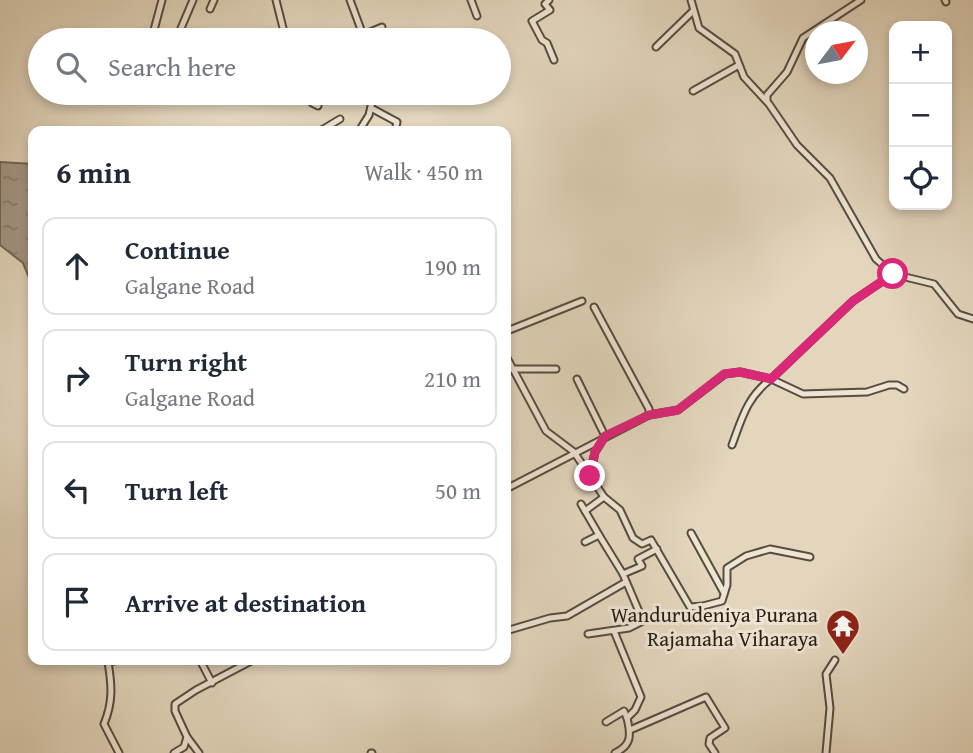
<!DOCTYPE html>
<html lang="en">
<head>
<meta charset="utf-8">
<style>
  body { margin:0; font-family:"Gentium Book Plus",serif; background:#f6f6f7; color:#1f2937 }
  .controls { position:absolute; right:21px; top:21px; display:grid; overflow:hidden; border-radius:14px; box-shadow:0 4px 10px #0003 }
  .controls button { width:63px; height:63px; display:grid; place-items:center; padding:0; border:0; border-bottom:2px solid #e0e1e3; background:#fff; color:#1f2937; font:35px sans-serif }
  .compass { position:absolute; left:805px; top:21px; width:63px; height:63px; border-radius:50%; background:#fff; box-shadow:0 4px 10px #0003; rotate:58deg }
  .stop { position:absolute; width:21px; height:21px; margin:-16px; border:5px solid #db2777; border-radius:50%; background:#fff }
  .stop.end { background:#db2777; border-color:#fff; box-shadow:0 2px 7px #0008 }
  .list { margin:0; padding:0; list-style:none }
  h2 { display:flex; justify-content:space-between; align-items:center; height:91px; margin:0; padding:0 28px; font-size:30px }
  h2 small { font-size:23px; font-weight:400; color:#747a83 }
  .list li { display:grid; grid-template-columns:46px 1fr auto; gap:21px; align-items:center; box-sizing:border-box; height:98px; margin:0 14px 14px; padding:0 14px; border:2px solid #e0e1e3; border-radius:14px }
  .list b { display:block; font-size:26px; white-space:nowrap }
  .list p { margin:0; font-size:23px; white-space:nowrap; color:#747a83 }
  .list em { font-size:23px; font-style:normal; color:#747a83 }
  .icon { flex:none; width:38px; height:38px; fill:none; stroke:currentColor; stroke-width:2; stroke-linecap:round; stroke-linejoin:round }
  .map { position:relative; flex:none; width:973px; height:753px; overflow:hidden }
  .search { position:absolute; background:#fff; box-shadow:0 4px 10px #0003; left:28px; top:28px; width:483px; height:77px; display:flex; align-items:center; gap:18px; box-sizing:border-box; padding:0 24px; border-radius:38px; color:#747a83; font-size:26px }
  .panel { position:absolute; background:#fff; box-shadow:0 4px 10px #0003; left:28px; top:126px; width:483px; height:539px; border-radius:14px }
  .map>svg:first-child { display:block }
  .water { fill:url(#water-ripples); stroke:#736757; stroke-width:2 }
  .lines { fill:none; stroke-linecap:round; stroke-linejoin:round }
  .minor-casing { stroke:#584c3e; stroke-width:9 }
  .minor { stroke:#ede4d4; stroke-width:5 }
  .route { stroke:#db2777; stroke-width:9 }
  .labels { text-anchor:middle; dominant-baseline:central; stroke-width:6; stroke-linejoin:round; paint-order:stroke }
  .poi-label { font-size:21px; fill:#291e14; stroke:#ede4d4; text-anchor:end }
</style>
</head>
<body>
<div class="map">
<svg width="973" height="753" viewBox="0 0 973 753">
  <defs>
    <pattern id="water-ripples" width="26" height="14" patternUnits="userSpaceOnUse" patternTransform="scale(1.75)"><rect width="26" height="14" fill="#a49784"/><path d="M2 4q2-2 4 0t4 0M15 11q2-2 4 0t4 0" fill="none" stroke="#867b6b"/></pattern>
  </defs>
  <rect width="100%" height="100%" fill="#e3d6bd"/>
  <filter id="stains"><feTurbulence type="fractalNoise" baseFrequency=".00286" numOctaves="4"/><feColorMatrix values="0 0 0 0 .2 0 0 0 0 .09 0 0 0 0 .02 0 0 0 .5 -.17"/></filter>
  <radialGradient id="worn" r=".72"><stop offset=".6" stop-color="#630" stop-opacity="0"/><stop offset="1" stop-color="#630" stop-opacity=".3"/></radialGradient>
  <polygon class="water" points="0,162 33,164 33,287 23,263 0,245"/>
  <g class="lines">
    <g class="minor-casing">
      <g id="minor">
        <polyline points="276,0 286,40"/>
        <polyline points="350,0 363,35 382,27"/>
        <polyline points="471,0 477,16"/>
        <polyline points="549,0 545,4 550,10 532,21 542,40 547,43 554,60"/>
        <polyline points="691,0 699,28 735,54 744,77 769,104 797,145 830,178 876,259 893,274 934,284 958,314 973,319"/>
        <polyline points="945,0 946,2"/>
        <polyline points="210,9 214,0"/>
        <polyline points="156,40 154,30 162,0"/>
        <polyline points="176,40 193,0"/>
        <polyline points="656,47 693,11"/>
        <polyline points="693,91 739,65"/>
        <polyline points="307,93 312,103 318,106"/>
        <polyline points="767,101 767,95 787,72 803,38 861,0"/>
        <polyline points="371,108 397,122 395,131"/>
        <polyline points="320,131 340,119"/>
        <polyline points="359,131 369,115 374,93"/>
        <polyline points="594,307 649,409 649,415"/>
        <polyline points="506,334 507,331 582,301"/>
        <polyline points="506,356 546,431 574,452 590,476"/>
        <polyline points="513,369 556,369"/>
        <polyline points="577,379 605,436 595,452 590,476 604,497 620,510 633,538 642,544 651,540 690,607 703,606 722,601 727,585 727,568 746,556 770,549 810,557"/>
        <path d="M732,445c10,-27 15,-48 39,-66l32,15 64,-2 22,-7h8l7,4"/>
        <polyline points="506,489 649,415 678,410 725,374 740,372 771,379 853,301 893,274"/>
        <polyline points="581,504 599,535"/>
        <polyline points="585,511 604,497"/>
        <polyline points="691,533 724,593"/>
        <polyline points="585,542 599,535 623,574"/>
        <polyline points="506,631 550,618 567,616 626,582"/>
        <path d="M614,631l27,66 -6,13 -8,8c4,17 5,27 -12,35"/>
        <polyline points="588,634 629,628 643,621 623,574 642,566 638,559 657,549"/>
        <polyline points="200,660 212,683"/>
        <polyline points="606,722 624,711 627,718"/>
        <polyline points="630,730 706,697 725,728 710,738 709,744 715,753"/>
        <polyline points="187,737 199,753"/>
        <path d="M119,753l-15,-29c9,-22 8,-38 4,-62l11,-2"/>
        <polyline points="174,753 184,747 187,737 175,711 175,704 196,690 253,660"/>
        <polyline points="371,753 372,753"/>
        <polyline points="826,753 830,708 826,674 835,660"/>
      </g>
    </g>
    <use href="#minor" class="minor"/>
  </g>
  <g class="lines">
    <polyline class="route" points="590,476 595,452 605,436 649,415 678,410 724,374 740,372 771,379 853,301 893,274"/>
  </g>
  <defs>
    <g id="temple-pin" transform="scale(1.75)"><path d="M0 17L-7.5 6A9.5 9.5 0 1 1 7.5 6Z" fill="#8f2418" stroke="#ede4d4"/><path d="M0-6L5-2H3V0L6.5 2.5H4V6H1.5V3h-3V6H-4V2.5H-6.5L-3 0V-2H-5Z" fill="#fff"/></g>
  </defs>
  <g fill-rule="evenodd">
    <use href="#temple-pin" x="843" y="626"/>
  </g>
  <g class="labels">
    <g class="poi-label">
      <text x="818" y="614">Wandurudeniya Purana<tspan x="818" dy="24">Rajamaha Viharaya</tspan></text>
    </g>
  </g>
  <rect width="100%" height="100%" filter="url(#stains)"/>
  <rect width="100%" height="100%" fill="url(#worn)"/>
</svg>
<div class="controls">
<button>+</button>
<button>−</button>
<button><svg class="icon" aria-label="locate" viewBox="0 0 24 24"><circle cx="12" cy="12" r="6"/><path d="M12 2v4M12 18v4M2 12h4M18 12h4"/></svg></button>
</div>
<svg class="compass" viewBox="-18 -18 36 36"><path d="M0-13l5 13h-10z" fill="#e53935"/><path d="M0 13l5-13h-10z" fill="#747a83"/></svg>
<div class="stop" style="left:893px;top:274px"></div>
<div class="stop end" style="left:590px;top:476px"></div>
<div class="search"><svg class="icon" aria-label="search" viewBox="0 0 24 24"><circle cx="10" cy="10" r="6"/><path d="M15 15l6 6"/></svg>Search here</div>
<section class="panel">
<h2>6 min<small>Walk · 450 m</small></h2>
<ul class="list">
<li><svg class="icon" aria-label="ahead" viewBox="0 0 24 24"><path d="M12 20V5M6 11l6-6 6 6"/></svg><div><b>Continue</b><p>Galgane Road</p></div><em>190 m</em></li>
<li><svg class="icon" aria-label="right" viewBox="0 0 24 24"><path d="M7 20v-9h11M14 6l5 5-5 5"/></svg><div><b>Turn right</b><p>Galgane Road</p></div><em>210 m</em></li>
<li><svg class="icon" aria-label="left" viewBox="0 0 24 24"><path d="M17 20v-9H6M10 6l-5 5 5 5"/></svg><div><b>Turn left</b></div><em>50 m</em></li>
<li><svg class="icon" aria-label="arrive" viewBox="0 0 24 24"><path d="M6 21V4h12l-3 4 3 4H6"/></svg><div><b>Arrive at destination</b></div></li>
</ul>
</section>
</div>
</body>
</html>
